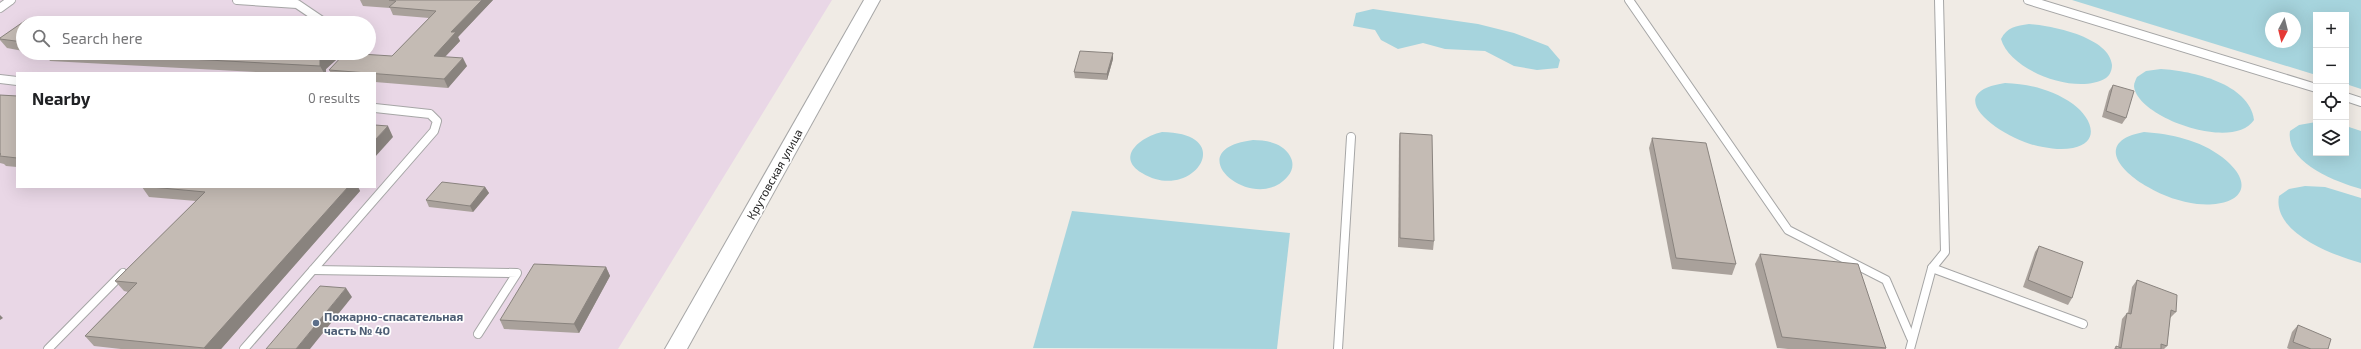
<!DOCTYPE html>
<html lang="en">
<head>
<meta charset="utf-8">
<style>
  body { margin:0; font-family:"Exo 2",sans-serif; background:#f2f2f2; color:#202124 }
  .controls { position:absolute; right:12px; top:12px; display:grid; overflow:hidden; border-radius:0px; box-shadow:0 4px 16px #0002 }
  .controls button { width:36px; height:36px; display:grid; place-items:center; padding:0; border:0; border-bottom:1px solid #e0e0e0; background:#fff; color:#202124; font:20px sans-serif }
  .compass { position:absolute; left:2265px; top:12px; width:36px; height:36px; border-radius:50%; background:#fff; box-shadow:0 4px 16px #0002; rotate:187deg }
  .list { margin:0; padding:0; list-style:none }
  h2 { display:flex; justify-content:space-between; align-items:center; height:52px; margin:0; padding:0 16px; font-size:17px }
  h2 small { font-size:13px; font-weight:400; color:#757577 }
  .icon { flex:none; width:22px; height:22px; fill:none; stroke:currentColor; stroke-width:2; stroke-linecap:round; stroke-linejoin:round }
  .map { position:relative; flex:none; width:2361px; height:349px; overflow:hidden }
  .search { position:absolute; background:#fff; box-shadow:0 4px 16px #0002; left:16px; top:16px; width:360px; height:44px; display:flex; align-items:center; gap:10px; box-sizing:border-box; padding:0 14px; border-radius:22px; color:#757577; font-size:15px }
  .panel { position:absolute; background:#fff; box-shadow:0 4px 16px #0002; left:16px; top:72px; width:360px; height:116px; border-radius:0px }
  .map>svg:first-child { display:block }
  .industrial { fill:#e9d7e6; fill-rule:evenodd }
  .water { fill:#a6d4dd; fill-rule:evenodd }
  .lines { fill:none; stroke-linecap:round; stroke-linejoin:round }
  .service-casing { stroke:#a6a6a6; stroke-width:10 }
  .tertiary-casing { stroke:#a6a6a6; stroke-width:2 }
  .service { stroke:#fff; stroke-width:8 }
  .tertiary { fill:#fff; fill-rule:evenodd }
  .wall { fill:#a9a19b }
  .shaded-wall { fill:#89837e }
  .building { fill:#c4bbb4; stroke:#89837e }
  .service-dot { fill:#5c6f8a; stroke:#fff; stroke-width:1.5 }
  .labels { text-anchor:middle; dominant-baseline:central; stroke-width:3.5; stroke-linejoin:round; paint-order:stroke }
  .street-label { font-size:12px; fill:#1f1f1f; stroke:#fff }
  .service-label { font-size:12px; font-weight:bold; fill:#4e5e75; stroke:#fff; text-anchor:start }
</style>
</head>
<body>
<div class="map">
<svg width="2361" height="349" viewBox="0 0 2361 349">
  <rect width="100%" height="100%" fill="#f0ebe5"/>
  <path class="industrial" d="M0,0h832l-214,349h-618zM23,23h346v30h-346zM17,73h358v114h-358z"/>
  <g class="water">
    <path d="M2072,0h289v89l-15,-5v-69h-30v60zM2271,18h24v24h-24z"/>
    <polygon points="1373,9 1478,24 1514,33 1548,46 1560,60 1558,68 1537,70 1514,66 1485,51 1445,49 1423,43 1398,49 1381,40 1375,30 1353,26 1356,13"/>
    <path d="M2029,24c21,1 81,13 83,41 0,5 -2,10 -6,13 -29,18 -96,-7 -105,-39 6,-12 15,-13 28,-15z"/>
    <path d="M2161,69c31,2 88,14 93,51 -21,32 -118,-3 -120,-34 0,-3 2,-7 3,-9l9,-6z"/>
    <path d="M2005,83c25,1 48,7 68,21 18,13 29,38 0,44 -10,2 -20,1 -30,-1 -33,-4 -110,-53 -38,-64z"/>
    <path d="M2316,122v31h30v-27l15,5v58c-25,-7 -76,-26 -71,-58l9,-6z"/>
    <path d="M1162,132c78,1 30,72 -20,41 -28,-17 1,-37 20,-41z"/>
    <path d="M2144,132c27,2 56,8 78,25 38,30 16,51 -25,47 -16,-2 -34,-8 -49,-17 -29,-16 -53,-46 -4,-55z"/>
    <path d="M1253,140c13,0 30,3 37,16 4,7 3,14 -2,20 -33,41 -114,-26 -35,-36z"/>
    <path d="M2305,186l20,1 36,11v65c-28,-8 -89,-30 -82,-67l10,-7z"/>
    <polygon points="1072,211 1290,233 1277,349 1033,348"/>
  </g>
  <g class="lines">
    <g class="service-casing">
      <g id="service">
        <polyline points="237,0 297,4 325,23"/>
        <polyline points="1629,0 1788,230 1886,280 1911,338"/>
        <polyline points="2028,0 2316,88"/>
        <polyline points="0,8 11,0"/>
        <polyline points="0,79 17,81"/>
        <polyline points="2346,97 2361,102"/>
        <polyline points="1932,268 2083,324"/>
        <polyline points="313,270 517,273 478,334"/>
        <polyline points="48,349 123,273"/>
        <polyline points="244,349 434,131 437,121 430,114 375,108"/>
        <polyline points="1338,349 1351,137"/>
        <polyline points="1910,349 1932,268 1945,252 1939,0"/>
      </g>
    </g>
    <g class="tertiary-casing">
      <polygon id="tertiary" points="864,0 880,0 687,349 665,349"/>
    </g>
    <use href="#service" class="service"/>
    <use href="#tertiary" class="tertiary"/>
  </g>
  <g class="wall">
    <polygon points="360,0 493,0 458,37 460,41 445,57 467,66 448,88 375,82 375,73 331,73 329,70 392,56 429,18 393,15 390,8 363,6"/>
    <polygon points="23,23 23,51 7,48 0,40 0,38"/>
    <polygon points="40,53 332,53 336,60 326,69 326,73 273,73 50,61 45,54"/>
    <polygon points="1113,59 1107,80 1075,78 1074,72"/>
    <polygon points="2113,85 2126,118 2122,124 2102,117 2109,91"/>
    <polygon points="0,95 17,96 17,167 6,166 4,164 0,163"/>
    <polygon points="1400,133 1434,241 1433,250 1398,247 1399,141"/>
    <polygon points="1652,138 1736,264 1732,275 1672,269 1649,148"/>
    <polygon points="142,187 358,187 360,191 221,349 121,349 94,346 85,336 128,292 124,291 115,281 196,201 149,197"/>
    <polygon points="485,187 489,193 473,212 429,207 426,200"/>
    <polygon points="2039,246 2072,298 2068,305 2023,287 2035,252"/>
    <polygon points="1760,254 1886,348 1886,349 1788,349 1777,348 1755,264"/>
    <polygon points="606,267 610,276 579,333 504,329 500,320"/>
    <polygon points="2137,280 2176,312 2170,318 2167,346 2164,349 2114,349 2116,346 2118,347 2122,319 2127,313 2128,313 2132,287"/>
    <polygon points="2298,325 2328,349 2289,349 2287,348 2292,332"/>
  </g>
  <g class="shaded-wall">
    <polygon points="482,0 493,0 458,37 460,41 438,64 434,56 451,32"/>
    <polygon points="327,53 332,53 336,60 326,69 326,73 324,73 320,66 320,59"/>
    <polygon points="1113,53 1113,59 1107,80 1107,74"/>
    <polygon points="463,58 467,66 448,88 444,79"/>
    <polygon points="388,126 393,137 375,157 375,140"/>
    <polygon points="348,187 358,187 360,191 221,349 205,349 204,348"/>
    <polygon points="485,187 489,193 473,212 470,206"/>
    <polygon points="606,267 610,276 579,333 574,324"/>
    <polygon points="346,288 352,297 310,349 296,349"/>
    <polygon points="0,315 3,318 0,320"/>
  </g>
  <g class="building">
    <polygon points="389,0 482,0 451,32 456,32 434,56 463,58 444,79 329,70 345,53 392,56 436,11 389,7 396,1"/>
    <polygon points="26,20 46,23 23,23 23,42 0,39 0,38"/>
    <polygon points="1080,51 1113,53 1107,74 1074,72"/>
    <polygon points="77,53 327,53 320,59 320,66"/>
    <polygon points="2113,85 2134,91 2126,118 2106,111"/>
    <polygon points="0,95 17,96 17,158 0,156 0,154 1,154 0,154"/>
    <polygon points="375,125 388,126 375,140"/>
    <polygon points="1400,133 1432,135 1434,241 1400,238"/>
    <polygon points="1652,138 1706,143 1736,264 1676,258"/>
    <polygon points="442,182 485,187 470,206 426,200"/>
    <polygon points="151,187 348,187 204,348 85,336 137,283 115,281 205,192"/>
    <polygon points="2039,246 2083,262 2072,298 2028,280"/>
    <polygon points="1760,254 1858,264 1886,348 1782,337"/>
    <polygon points="534,264 606,267 574,324 500,320"/>
    <polygon points="2137,280 2177,295 2176,312 2171,310 2167,346 2161,344 2161,349 2116,349 2116,346 2121,348 2127,313 2131,314"/>
    <polygon points="320,286 346,288 296,349 266,349"/>
    <polygon points="2298,325 2331,339 2328,349 2311,349 2293,342"/>
  </g>
  <circle class="service-dot" cx="316" cy="323" r="4"/>
  <g class="labels">
    <g class="street-label">
      <text transform="translate(774 174) rotate(-61)">Крутовская улица</text>
    </g>
    <g class="service-label">
      <text x="324" y="316">Пожарно-спасательная<tspan x="324" dy="14">часть № 40</tspan></text>
    </g>
  </g>
</svg>
<div class="controls">
<button>+</button>
<button>−</button>
<button><svg class="icon" aria-label="locate" viewBox="0 0 24 24"><circle cx="12" cy="12" r="6"/><path d="M12 2v4M12 18v4M2 12h4M18 12h4"/></svg></button>
<button><svg class="icon" aria-label="layers" viewBox="0 0 24 24"><path d="M12 4l9 5-9 5-9-5zM3 14l9 5 9-5"/></svg></button>
</div>
<svg class="compass" viewBox="-18 -18 36 36"><path d="M0-13l5 13h-10z" fill="#e53935"/><path d="M0 13l5-13h-10z" fill="#757577"/></svg>
<div class="search"><svg class="icon" aria-label="search" viewBox="0 0 24 24"><circle cx="10" cy="10" r="6"/><path d="M15 15l6 6"/></svg>Search here</div>
<section class="panel">
<h2>Nearby<small>0 results</small></h2>
<ul class="list">
</ul>
</section>
</div>
</body>
</html>
